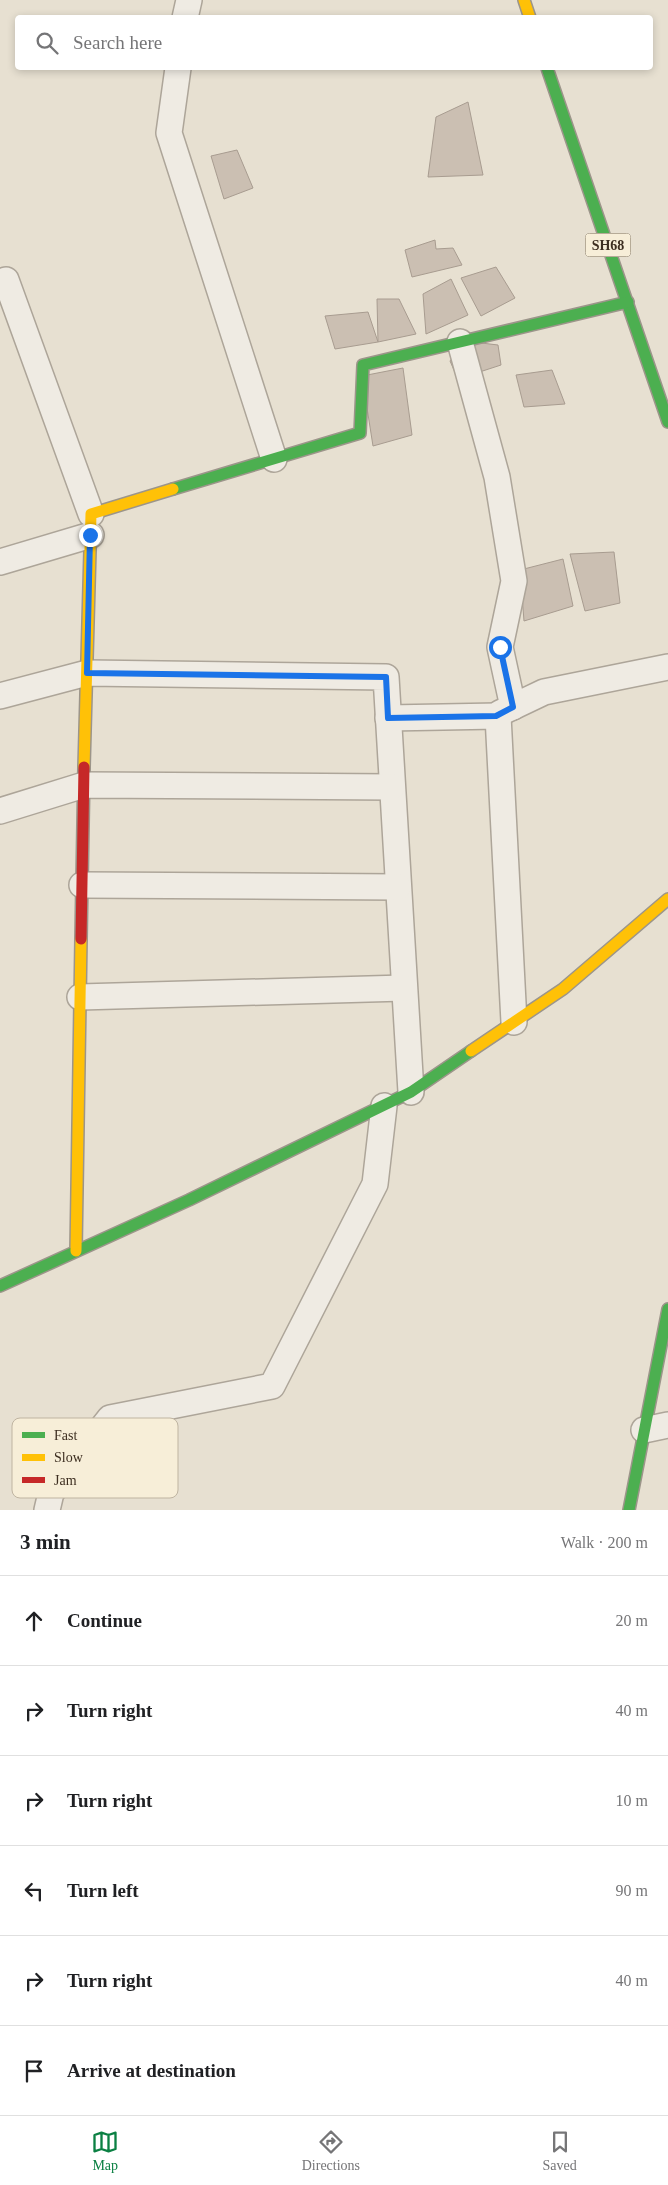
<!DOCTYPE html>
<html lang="en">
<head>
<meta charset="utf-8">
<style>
  body { margin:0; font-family:Georgia,serif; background:#f6f6f6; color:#202124 }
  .stop { position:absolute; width:15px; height:15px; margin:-11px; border:4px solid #1a73e8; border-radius:50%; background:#fff }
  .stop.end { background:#1a73e8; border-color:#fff; box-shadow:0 1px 5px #0008 }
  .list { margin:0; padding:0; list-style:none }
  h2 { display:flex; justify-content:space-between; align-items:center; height:65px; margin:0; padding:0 20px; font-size:21px }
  h2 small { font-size:16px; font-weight:400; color:#757577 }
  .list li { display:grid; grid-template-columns:32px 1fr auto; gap:15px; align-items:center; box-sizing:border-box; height:90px; padding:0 20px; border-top:1px solid #e0e0e0 }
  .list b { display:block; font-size:19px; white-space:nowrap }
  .list em { font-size:16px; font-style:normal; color:#757577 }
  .icon { flex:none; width:28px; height:28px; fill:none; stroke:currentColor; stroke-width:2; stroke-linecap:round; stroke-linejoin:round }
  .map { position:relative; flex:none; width:668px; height:1510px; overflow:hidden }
  .search { position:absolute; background:#fff; box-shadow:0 2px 8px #0003; left:15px; right:15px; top:15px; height:55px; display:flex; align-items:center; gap:12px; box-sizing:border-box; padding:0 18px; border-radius:5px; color:#757577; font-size:19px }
  .sheet { height:605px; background:#fff }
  nav { display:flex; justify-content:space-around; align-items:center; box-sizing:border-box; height:70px; border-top:1px solid #e0e0e0; background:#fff; font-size:14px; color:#757577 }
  nav a { display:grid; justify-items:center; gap:2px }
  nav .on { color:#0b8043 }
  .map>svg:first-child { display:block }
  .building { fill:#cbbfb2; stroke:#a89c90 }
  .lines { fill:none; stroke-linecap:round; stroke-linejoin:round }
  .street-casing { stroke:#ada599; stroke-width:28 }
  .fast-casing { stroke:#9c958a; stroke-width:14 }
  .slow-casing { stroke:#9c958a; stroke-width:14 }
  .jam-casing { stroke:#9c958a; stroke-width:14 }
  .street { stroke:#efebe3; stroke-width:25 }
  .fast { stroke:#4caf50; stroke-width:11 }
  .slow { stroke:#ffc107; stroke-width:11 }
  .jam { stroke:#c62828; stroke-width:11 }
  .route { stroke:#1a73e8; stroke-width:6 }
  .labels { text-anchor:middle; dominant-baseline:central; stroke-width:5; stroke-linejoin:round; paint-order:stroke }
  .shield { fill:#f7eed8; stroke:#756857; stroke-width:1 }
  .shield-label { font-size:14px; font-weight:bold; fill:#3d2e20 }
  .key { fill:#f7eed8; stroke:#bfb4a1; stroke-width:1 }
  .key-label { font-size:14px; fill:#3d2e20 }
</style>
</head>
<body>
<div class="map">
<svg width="668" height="1510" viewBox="0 0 668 1510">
  <rect width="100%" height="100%" fill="#e7e0d1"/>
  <g class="building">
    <polygon points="468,102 483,175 428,177 436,117"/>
    <polygon points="237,150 253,188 224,199 211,156"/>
    <polygon points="435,240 436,249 453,248 462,265 412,277 405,250"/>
    <polygon points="496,267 515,298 481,316 461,278"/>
    <polygon points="451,279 468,315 426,334 423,294"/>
    <polygon points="377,299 399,299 416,334 378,342"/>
    <polygon points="368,312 378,342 335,349 325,316"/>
    <polygon points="465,341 498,345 501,365 458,379 450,361"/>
    <polygon points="403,368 412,435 373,446 362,376"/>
    <polygon points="552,370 565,404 524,407 516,375"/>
    <polygon points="614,552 620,603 585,611 570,554"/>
    <polygon points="563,559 573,606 524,621 520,570"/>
  </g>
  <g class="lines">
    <g class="street-casing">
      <g id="street">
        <polyline points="185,18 189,0"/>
        <polyline points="178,68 169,133 274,459"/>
        <polyline points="6,280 91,514"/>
        <polyline points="460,342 497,477 514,581 500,647 513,707"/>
        <polyline points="0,562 91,535"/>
        <polyline points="0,696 87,673 386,677 411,1092"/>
        <polyline points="500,713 544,692 668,667"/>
        <polyline points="388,718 498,716 514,1022"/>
        <polyline points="0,811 84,785 392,787"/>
        <polyline points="82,885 398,887"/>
        <polyline points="80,997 404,988"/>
        <polyline points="644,1430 668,1425"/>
        <polyline points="47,1510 51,1493 110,1418 272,1386 375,1184 384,1106"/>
      </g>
    </g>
    <g class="fast-casing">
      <g id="fast">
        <polyline points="547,68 668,422"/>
        <polyline points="173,489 360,433 363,365 628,302"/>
        <polyline points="0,1286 189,1200 411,1092 471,1051"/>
        <polyline points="629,1510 668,1309"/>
      </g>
    </g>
    <g class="slow-casing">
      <g id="slow">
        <polyline points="524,0 530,18"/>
        <polyline points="84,767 91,514 173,489"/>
        <polyline points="471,1051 563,989 668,899"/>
        <polyline points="76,1251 81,939"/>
      </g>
    </g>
    <g class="jam-casing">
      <polyline id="jam" points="81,939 84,767"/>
    </g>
    <use href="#street" class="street"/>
    <use href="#fast" class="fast"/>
    <use href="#slow" class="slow"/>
    <use href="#jam" class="jam"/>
  </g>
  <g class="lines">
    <polyline class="route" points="90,535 87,673 386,677 388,718 496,716 513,707 500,647"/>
  </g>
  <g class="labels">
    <rect class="shield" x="585.5" y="233.5" width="45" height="23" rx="4"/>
    <g class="shield-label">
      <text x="608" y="245">SH68</text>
    </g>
  </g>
  <rect x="12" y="1418" width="166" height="80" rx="8" class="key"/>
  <rect x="22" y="1432" width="23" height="6" fill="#4caf50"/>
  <rect x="22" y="1454" width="23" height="7" fill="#ffc107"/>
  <rect x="22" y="1477" width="23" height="6" fill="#c62828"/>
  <g class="key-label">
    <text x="54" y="1440">Fast</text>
    <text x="54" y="1462">Slow</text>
    <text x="54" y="1485">Jam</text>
  </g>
</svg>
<div class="stop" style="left:500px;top:647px"></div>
<div class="stop end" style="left:90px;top:535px"></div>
<div class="search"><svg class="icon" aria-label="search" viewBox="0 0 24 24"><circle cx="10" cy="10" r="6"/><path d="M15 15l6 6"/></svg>Search here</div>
</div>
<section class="sheet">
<h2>3 min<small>Walk · 200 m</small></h2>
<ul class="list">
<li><svg class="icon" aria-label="ahead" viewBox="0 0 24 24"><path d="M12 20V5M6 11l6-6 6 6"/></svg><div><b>Continue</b></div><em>20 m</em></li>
<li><svg class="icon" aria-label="right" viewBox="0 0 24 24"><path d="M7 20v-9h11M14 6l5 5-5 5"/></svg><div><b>Turn right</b></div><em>40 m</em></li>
<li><svg class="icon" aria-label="right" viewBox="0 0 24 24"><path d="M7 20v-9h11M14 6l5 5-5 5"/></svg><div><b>Turn right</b></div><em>10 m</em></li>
<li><svg class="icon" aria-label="left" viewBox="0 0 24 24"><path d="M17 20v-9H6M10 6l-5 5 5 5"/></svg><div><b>Turn left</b></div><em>90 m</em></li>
<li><svg class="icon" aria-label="right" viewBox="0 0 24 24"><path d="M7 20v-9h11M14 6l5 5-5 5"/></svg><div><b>Turn right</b></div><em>40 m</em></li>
<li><svg class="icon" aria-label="arrive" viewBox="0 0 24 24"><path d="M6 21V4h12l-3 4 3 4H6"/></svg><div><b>Arrive at destination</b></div></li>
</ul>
</section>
<nav>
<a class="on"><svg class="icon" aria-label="map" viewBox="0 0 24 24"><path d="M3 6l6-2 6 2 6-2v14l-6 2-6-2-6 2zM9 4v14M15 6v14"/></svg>Map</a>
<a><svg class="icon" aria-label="directions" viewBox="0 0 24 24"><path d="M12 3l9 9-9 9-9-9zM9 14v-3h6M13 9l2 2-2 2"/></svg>Directions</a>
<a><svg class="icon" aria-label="saved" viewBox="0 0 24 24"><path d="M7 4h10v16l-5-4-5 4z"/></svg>Saved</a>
</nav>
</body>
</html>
